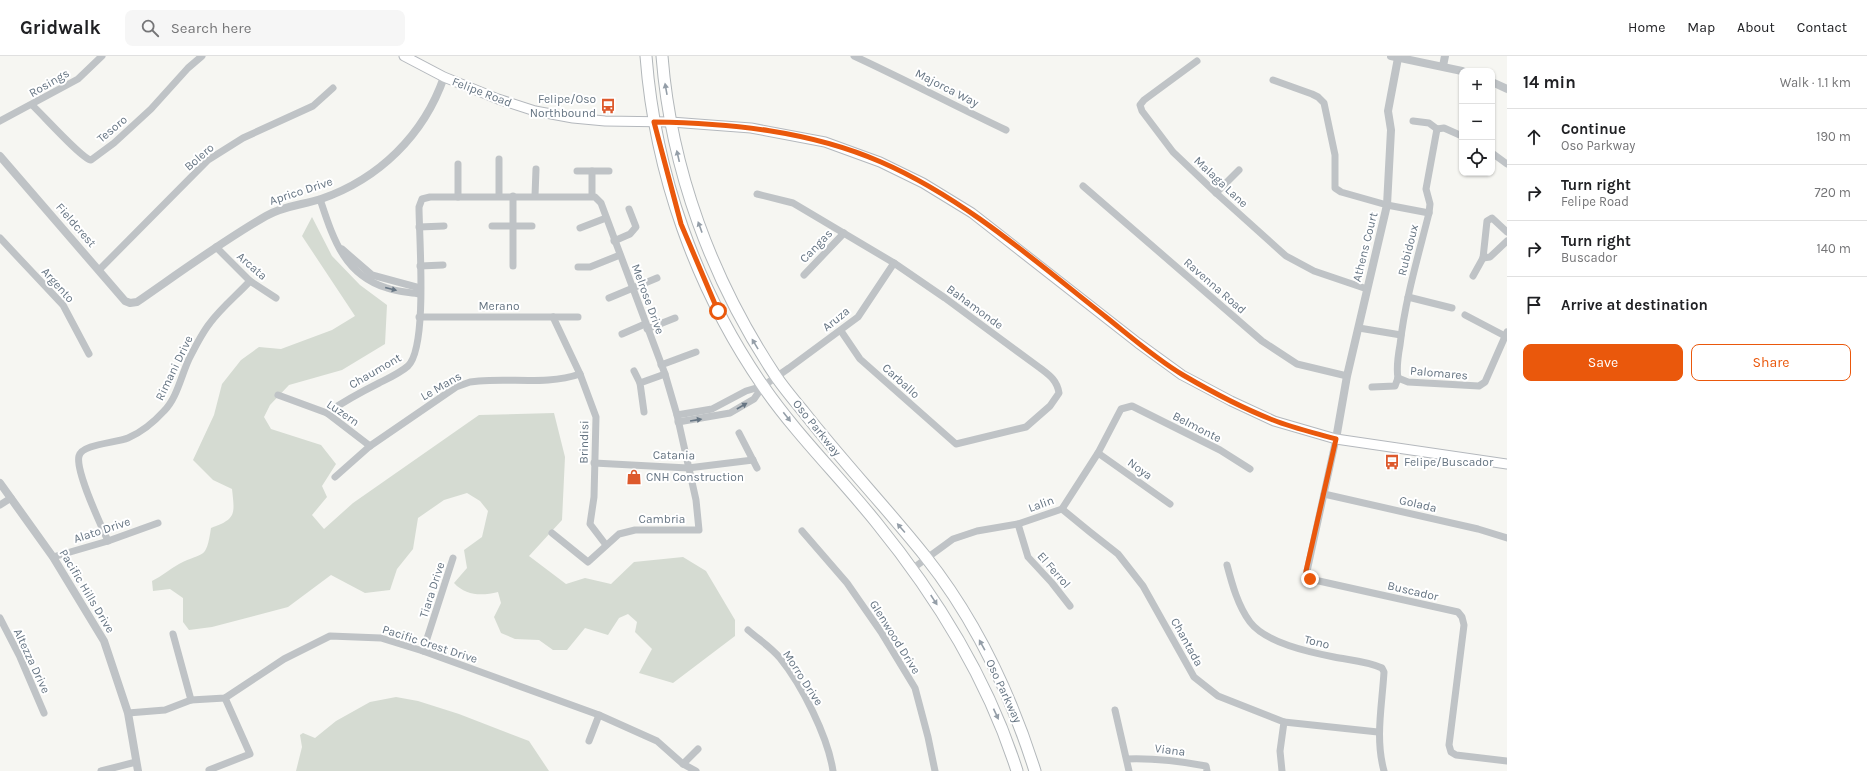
<!DOCTYPE html>
<html lang="en">
<head>
<meta charset="utf-8">
<style>
  body { margin:0; font-family:Karla,sans-serif; background:#f6f6f6; color:#202124 }
  .controls { position:absolute; right:12px; top:12px; display:grid; overflow:hidden; border-radius:8px; box-shadow:0 1px 3px #0004 }
  .controls button { width:36px; height:36px; display:grid; place-items:center; padding:0; border:0; border-bottom:1px solid #e0e0e0; background:#fff; color:#202124; font:20px sans-serif }
  .stop { position:absolute; width:12px; height:12px; margin:-9px; border:3px solid #ea580c; border-radius:50%; background:#fff }
  .stop.end { background:#ea580c; border-color:#fff; box-shadow:0 1px 4px #0008 }
  .list { margin:0; padding:0; list-style:none }
  h2 { display:flex; justify-content:space-between; align-items:center; height:52px; margin:0; padding:0 16px; font-size:17px }
  h2 small { font-size:13px; font-weight:400; color:#757577 }
  .list li { display:grid; grid-template-columns:26px 1fr auto; gap:12px; align-items:center; box-sizing:border-box; height:56px; padding:0 16px; border-top:1px solid #e0e0e0 }
  .list b { display:block; font-size:15px; white-space:nowrap }
  .list p { margin:0; font-size:13px; white-space:nowrap; color:#757577 }
  .list em { font-size:13px; font-style:normal; color:#757577 }
  .actions { display:flex; gap:8px; padding:12px 16px }
  .actions a { flex:1; padding:9px 0; border:1px solid #ea580c; border-radius:8px; text-align:center; font-size:14px; color:#ea580c }
  .actions .main { background:#ea580c; color:#fff }
  .icon { flex:none; width:22px; height:22px; fill:none; stroke:currentColor; stroke-width:2; stroke-linecap:round; stroke-linejoin:round }
  .map { position:relative; flex:none; width:1507px; height:715px; overflow:hidden }
  header { display:flex; align-items:center; gap:24px; box-sizing:border-box; height:56px; padding:0 20px; background:#fff; border-bottom:1px solid #e0e0e0 }
  header strong { font-size:19px }
  nav { display:flex; gap:22px; margin-inline-start:auto; font-size:14px }
  .search { width:280px; height:36px; background:#f6f6f6; display:flex; align-items:center; gap:10px; box-sizing:border-box; padding:0 14px; border-radius:8px; color:#757577; font-size:15px }
  main { display:flex }
  aside { flex:1; background:#fff }
  .map>svg:first-child { display:block }
  .green { fill:#d5dbd2 }
  .lines { fill:none; stroke-linecap:round; stroke-linejoin:round }
  .secondary-casing { stroke:#b4b8bd; stroke-width:11 }
  .primary-casing { stroke:#b2b7ba; stroke-width:13 }
  .minor { stroke:#bfc3c6; stroke-width:7 }
  .tertiary { stroke:#bfc3c6; stroke-width:8 }
  .secondary { stroke:#fff; stroke-width:9 }
  .primary { stroke:#fff; stroke-width:11 }
  .oneway { fill:#949ea8 }
  .oneway2 { fill:#667583 }
  .route { stroke:#ea580c; stroke-width:5 }
  .labels { text-anchor:middle; dominant-baseline:central; stroke-width:4; stroke-linejoin:round; paint-order:stroke }
  .street-label { font-size:12px; fill:#667583; stroke:#fff }
  .poi-label { font-size:12px; fill:#667583; stroke:#fff; text-anchor:start }
</style>
</head>
<body>
<header>
<strong>Gridwalk</strong>
<div class="search"><svg class="icon" aria-label="search" viewBox="0 0 24 24"><circle cx="10" cy="10" r="6"/><path d="M15 15l6 6"/></svg>Search here</div>
<nav><a>Home</a><a>Map</a><a>About</a><a>Contact</a></nav>
</header>
<main>
<div class="map">
<svg width="1507" height="715" viewBox="0 0 1507 715">
  <rect width="100%" height="100%" fill="#f6f6f2"/>
  <g class="green">
    <path d="M312,161l20,39 28,29 27,20 -2,39 -43,26 -53,15 -19,20 -6,12 7,12 50,16 15,19 -14,22 5,11 -15,18 12,14 29,-26 126,-88 75,-2 11,44 -3,63 -33,36 37,28 19,-6 26,6 23,-22 49,-5 23,14 29,49v16l-62,47 -34,-10 13,-24 -17,-17 2,-10 -9,-8 -9,4 -11,17 -23,-7 -18,22h-14l-14,-10 -24,-1 -14,-6 -7,-16 7,-14 -3,-11c-16,4 -32,4 -44,-9l13,-15 -3,-18 18,-13 6,-26 -8,-10 -13,-8 -23,7 -26,18 -5,31 -16,20 -7,21 -25,3 -34,-18 -43,32 -76,20 -23,3 -6,-8v-24l-13,-9 -17,2 -1,-10c10,-5 18,-12 27,-17 25,-13 27,-3 32,-36 25,-9 24,-13 21,-39l-19,-9 -20,-20 21,-45 8,-31 19,-24 18,-13 22,2 51,-19 23,-14 -53,-80z"/>
    <polygon points="396,641 418,645 459,658 529,685 549,715 296,715 302,691 300,679 303,677 315,682 336,665 370,646"/>
  </g>
  <g class="lines">
    <g class="secondary-casing">
      <polyline id="secondary" points="404,0 444,21 498,43 535,55 573,62 605,65 671,66 751,72 825,86 880,106 923,127 972,157 1138,287 1182,319 1231,345 1274,365 1336,383 1507,408"/>
    </g>
    <g class="primary-casing">
      <g id="primary">
        <path d="M646,0c9,117 50,233 117,330 33,48 76,90 113,136 61,75 112,157 141,249"/>
        <path d="M662,0c9,114 50,224 113,319 8,12 18,24 28,36 39,50 82,95 122,145 50,63 86,139 110,215"/>
      </g>
    </g>
    <g class="minor">
      <path d="M854,0c52,24 101,50 152,74"/>
      <polyline points="1197,5 1144,44 1140,49 1142,55 1173,96 1216,137 1286,200 1314,215 1367,233"/>
      <polyline points="1273,24 1312,38 1318,41 1324,47 1335,99 1335,132 1341,136 1387,149 1429,157"/>
      <path d="M32,49c10,9 50,54 59,55l23,-17 37,-34 37,-41 14,-12"/>
      <polyline points="0,65 78,23 102,0"/>
      <polyline points="1413,65 1429,67 1437,73"/>
      <polyline points="1437,73 1444,72 1462,80"/>
      <polyline points="1492,97 1507,108"/>
      <polyline points="499,103 499,140"/>
      <polyline points="577,115 592,115 592,140"/>
      <polyline points="592,115 609,115"/>
      <polyline points="1083,130 1262,285 1297,308 1347,320"/>
      <polyline points="1216,137 1239,114"/>
      <path d="M757,138l36,9 101,60 51,35 95,70c9,7 17,12 19,25l-9,13 -24,21 -70,17 -96,-85 -19,-28"/>
      <polyline points="513,140 513,210"/>
      <polyline points="535,140 536,113"/>
      <polyline points="458,141 458,108"/>
      <path d="M320,143c13,39 24,76 67,89 10,4 22,4 33,6"/>
      <polyline points="492,170 532,170"/>
      <polyline points="419,171 444,170"/>
      <polyline points="580,172 606,162"/>
      <polyline points="0,182 63,249 89,298"/>
      <polyline points="614,185 630,178 636,171 629,153"/>
      <polyline points="216,191 250,225 276,242"/>
      <polyline points="342,193 372,219 420,232"/>
      <polyline points="1483,202 1490,201 1507,185"/>
      <polyline points="420,210 443,209"/>
      <polyline points="578,211 590,211 620,199"/>
      <polyline points="99,214 208,104 243,82 313,50 333,32"/>
      <polyline points="804,219 844,177"/>
      <polyline points="1473,220 1483,202 1487,165 1492,162 1507,176"/>
      <polyline points="1408,241 1452,252"/>
      <polyline points="609,242 657,222"/>
      <polyline points="1465,259 1505,280"/>
      <polyline points="419,261 578,261"/>
      <polyline points="553,261 580,318 596,361 594,441 590,468 606,489"/>
      <polyline points="1359,272 1401,279"/>
      <polyline points="647,273 675,262"/>
      <polyline points="622,278 645,268"/>
      <polyline points="661,309 696,296"/>
      <polyline points="634,315 640,327"/>
      <path d="M1398,322c-2,-11 0,-22 2,-33 5,-45 18,-88 29,-132l1,-9 -4,-15 11,-60"/>
      <polyline points="1398,322 1408,326 1479,330 1485,326 1507,276"/>
      <polyline points="1372,331 1395,330 1398,322"/>
      <polyline points="278,339 327,357 370,390"/>
      <polyline points="644,356 640,327 665,318"/>
      <path d="M327,357c16,-11 34,-21 52,-30 10,-5 21,-10 29,-17 20,-19 11,-129 11,-159l3,-8 8,-2h165l6,6 64,171 12,41 19,85 3,30h-64l-16,4 -31,28 -36,-29"/>
      <polyline points="677,359 712,353 746,335 763,330 789,312 858,261 894,207"/>
      <polyline points="678,366 730,357 754,343 763,330"/>
      <polyline points="739,377 757,412"/>
      <polyline points="1336,383 1306,520 1310,523 1458,556 1462,561 1464,569 1449,689 1451,696 1456,699 1507,705"/>
      <polyline points="1098,397 1170,448"/>
      <polyline points="594,407 688,412 753,404"/>
      <path d="M335,421l35,-31 86,-59 14,-5 9,-1c33,-3 69,4 101,-7"/>
      <polyline points="1324,438 1478,473 1507,482"/>
      <polyline points="0,449 11,442"/>
      <polyline points="1062,453 1090,476 1118,498 1143,530 1194,621 1218,640 1284,666 1378,676"/>
      <polyline points="1018,468 1028,501 1052,527 1070,550"/>
      <polyline points="802,475 847,527 881,576 915,632 928,681 935,715"/>
      <path d="M108,485c-7,-16 -33,-70 -29,-85 3,-12 37,-13 49,-18 14,-6 26,-16 36,-27 13,-13 17,-35 25,-52 6,-12 13,-26 21,-36 11,-15 27,-28 40,-42"/>
      <polyline points="53,501 108,485 158,467"/>
      <path d="M1227,509c5,19 11,41 23,57 16,21 59,30 84,35 15,3 33,4 48,11l2,4c-2,34 -9,66 0,99"/>
      <polyline points="912,513 953,483 977,475 1018,468 1062,453 1098,397 1121,353 1132,350 1220,394 1250,413"/>
      <polyline points="0,562 20,601 44,657"/>
      <path d="M748,574c10,9 23,17 32,28 22,27 48,79 53,113"/>
      <polyline points="173,578 191,644"/>
      <polyline points="423,595 453,502"/>
      <polyline points="1115,654 1129,715"/>
      <polyline points="128,657 165,654 191,644 225,642 284,603 330,580 381,582 423,595 599,659 657,685 683,708 696,715"/>
      <polyline points="589,685 599,659"/>
      <path d="M1127,703c27,-1 52,2 79,7l1,5"/>
      <polyline points="683,708 698,693"/>
      <polyline points="209,714 250,698 225,642"/>
      <polyline points="101,715 136,706"/>
      <polyline points="1282,715 1280,695 1284,666"/>
    </g>
    <g class="tertiary">
      <polyline points="1391,0 1462,15"/>
      <polyline points="1443,10 1445,0"/>
      <polyline points="1492,26 1507,33"/>
      <path d="M0,100l125,145 5,2 7,-1c42,-29 84,-60 129,-86 17,-10 36,-11 55,-17 58,-20 103,-64 123,-122"/>
      <polyline points="1336,383 1347,320 1387,149 1391,74 1388,55 1398,2"/>
      <polyline points="0,427 53,501 104,585 128,657 138,715"/>
    </g>
    <use href="#secondary" class="secondary"/>
    <use href="#primary" class="primary"/>
  </g>
  <defs><path id="oneway-solid" d="M-6-.8H1V-3.2L6.5 0L1 3.2V.8H-6Z"/></defs>
  <g class="oneway">
    <use href="#oneway-solid" transform="translate(666 33) rotate(-100)"/>
    <use href="#oneway-solid" transform="translate(678 100) rotate(-103)"/>
    <use href="#oneway-solid" transform="translate(700 171) rotate(-110)"/>
    <use href="#oneway-solid" transform="translate(755 288) rotate(-121)"/>
    <use href="#oneway-solid" transform="translate(787 361) rotate(52)"/>
    <use href="#oneway-solid" transform="translate(901 472) rotate(-131)"/>
    <use href="#oneway-solid" transform="translate(934 544) rotate(57)"/>
    <use href="#oneway-solid" transform="translate(982 589) rotate(-119)"/>
    <use href="#oneway-solid" transform="translate(996 658) rotate(65)"/>
  </g>
  <g class="oneway2">
    <use href="#oneway-solid" transform="translate(391 233) rotate(14)"/>
    <use href="#oneway-solid" transform="translate(742 350) rotate(-30)"/>
    <use href="#oneway-solid" transform="translate(696 364) rotate(-9)"/>
  </g>
  <g class="lines">
    <path class="route" d="M718,255l-37,-87 -27,-102c76,1 156,9 227,40 83,36 154,99 225,155 25,20 50,42 77,58 29,17 59,33 90,45 20,8 42,13 63,19l-30,132v5l4,3"/>
  </g>
  <defs>
    <g id="bus-bare" transform="scale(1.2)"><path d="M-5-6H5V4H4V6H2V4H-2V6H-4V4H-5ZM-3.5-4V0h7V-4ZM-3.5 1.2v1.5H-2V1.2ZM2 1.2v1.5H3.5V1.2Z" fill="#dd592c" stroke="#fff" stroke-width="2.5" paint-order="stroke"/></g>
    <g id="shop-bare" transform="scale(1.2)"><path d="M-5-2.5h2.3a2.7 3.5 0 0 1 5.4 0H5L5.5 6h-11ZM-1.5-2.5h3a1.5 2.3 0 0 0-3 0Z" fill="#dd592c" stroke="#fff" stroke-width="2.5" paint-order="stroke"/></g>
  </defs>
  <g fill-rule="evenodd">
    <use href="#bus-bare" x="608" y="50"/>
    <use href="#bus-bare" x="1392" y="406"/>
    <use href="#shop-bare" x="634" y="421"/>
  </g>
  <g class="labels">
    <g class="street-label">
      <text transform="translate(49 27) rotate(-30)">Rosings</text>
      <text transform="translate(947 32) rotate(27)">Majorca Way</text>
      <text transform="translate(482 36) rotate(21)">Felipe Road</text>
      <text transform="translate(112 73) rotate(-40)">Tesoro</text>
      <text transform="translate(199 101) rotate(-41)">Bolero</text>
      <text transform="translate(1221 126) rotate(43)">Malaga Lane</text>
      <text transform="translate(301 135) rotate(-18)">Aprico Drive</text>
      <text transform="translate(76 169) rotate(49)">Fieldcrest</text>
      <text transform="translate(816 190) rotate(-46)">Cangas</text>
      <text transform="translate(1365 191) rotate(-76)">Athens Court</text>
      <text transform="translate(1408 194) rotate(-76)">Rubidoux</text>
      <text transform="translate(252 210) rotate(41)">Arcata</text>
      <text transform="translate(58 229) rotate(48)">Argento</text>
      <text transform="translate(1215 230) rotate(41)">Ravenna Road</text>
      <text transform="translate(648 243) rotate(70)">Melrose Drive</text>
      <text x="499" y="250">Merano</text>
      <text transform="translate(975 251) rotate(36)">Bahamonde</text>
      <text transform="translate(836 263) rotate(-39)">Aruza</text>
      <text transform="translate(174 312) rotate(-64)">Rimani Drive</text>
      <text transform="translate(375 315) rotate(-30)">Chaumont</text>
      <text transform="translate(1439 317) rotate(5)">Palomares</text>
      <text transform="translate(901 325) rotate(42)">Carballo</text>
      <text transform="translate(441 330) rotate(-30)">Le Mans</text>
      <text transform="translate(343 357) rotate(34)">Luzern</text>
      <text transform="translate(1197 371) rotate(27)">Belmonte</text>
      <text transform="translate(817 372) rotate(51)">Oso Parkway</text>
      <text transform="translate(584 386) rotate(-89)">Brindisi</text>
      <text transform="translate(674 399) rotate(1)">Catania</text>
      <text transform="translate(1140 413) rotate(36)">Noya</text>
      <text transform="translate(1041 448) rotate(-20)">Lalin</text>
      <text transform="translate(1418 448) rotate(13)">Golada</text>
      <text x="662" y="463">Cambria</text>
      <text transform="translate(102 474) rotate(-18)">Alato Drive</text>
      <text transform="translate(1054 514) rotate(49)">El Ferrol</text>
      <text transform="translate(432 534) rotate(-72)">Tiara Drive</text>
      <text transform="translate(87 535) rotate(59)">Pacific Hills Drive</text>
      <text transform="translate(1413 535) rotate(13)">Buscador</text>
      <text transform="translate(895 581) rotate(58)">Glenwood Drive</text>
      <text transform="translate(1187 586) rotate(61)">Chantada</text>
      <text transform="translate(1317 586) rotate(14)">Tono</text>
      <text transform="translate(430 588) rotate(18)">Pacific Crest Drive</text>
      <text transform="translate(32 605) rotate(65)">Altezza Drive</text>
      <text transform="translate(803 622) rotate(57)">Morro Drive</text>
      <text transform="translate(1004 635) rotate(65)">Oso Parkway</text>
      <text transform="translate(1170 694) rotate(7)">Viana</text>
    </g>
    <g class="poi-label">
      <text x="596" y="43" text-anchor="end">Felipe/Oso<tspan x="596" dy="14">Northbound</tspan></text>
      <text x="1404" y="406">Felipe/Buscador</text>
      <text x="646" y="421">CNH Construction</text>
    </g>
  </g>
</svg>
<div class="controls">
<button>+</button>
<button>−</button>
<button><svg class="icon" aria-label="locate" viewBox="0 0 24 24"><circle cx="12" cy="12" r="6"/><path d="M12 2v4M12 18v4M2 12h4M18 12h4"/></svg></button>
</div>
<div class="stop" style="left:718px;top:255px"></div>
<div class="stop end" style="left:1310px;top:523px"></div>
</div>
<aside>
<h2>14 min<small>Walk · 1.1 km</small></h2>
<ul class="list">
<li><svg class="icon" aria-label="ahead" viewBox="0 0 24 24"><path d="M12 20V5M6 11l6-6 6 6"/></svg><div><b>Continue</b><p>Oso Parkway</p></div><em>190 m</em></li>
<li><svg class="icon" aria-label="right" viewBox="0 0 24 24"><path d="M7 20v-9h11M14 6l5 5-5 5"/></svg><div><b>Turn right</b><p>Felipe Road</p></div><em>720 m</em></li>
<li><svg class="icon" aria-label="right" viewBox="0 0 24 24"><path d="M7 20v-9h11M14 6l5 5-5 5"/></svg><div><b>Turn right</b><p>Buscador</p></div><em>140 m</em></li>
<li><svg class="icon" aria-label="arrive" viewBox="0 0 24 24"><path d="M6 21V4h12l-3 4 3 4H6"/></svg><div><b>Arrive at destination</b></div></li>
</ul>
<div class="actions"><a class="main">Save</a><a>Share</a></div>
</aside>
</main>
</body>
</html>
